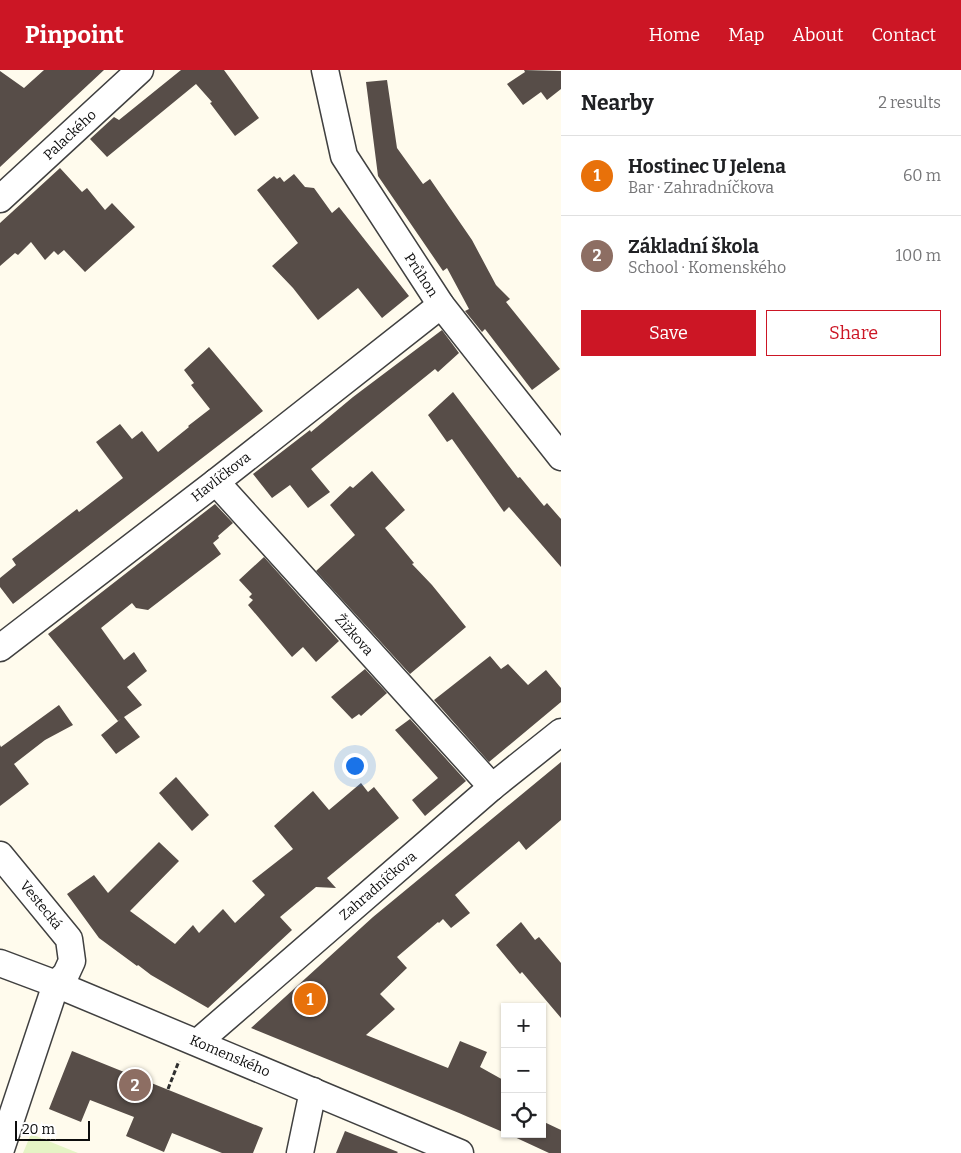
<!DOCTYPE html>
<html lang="en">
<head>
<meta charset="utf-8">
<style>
  body { margin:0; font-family:Bitter,serif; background:#f2f2f2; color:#202124 }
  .controls { position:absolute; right:15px; bottom:15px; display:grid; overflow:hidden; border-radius:0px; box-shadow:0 1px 4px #0004 }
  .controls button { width:45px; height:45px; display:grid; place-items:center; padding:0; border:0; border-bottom:1px solid #e0e0e0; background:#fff; color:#202124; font:25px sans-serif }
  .scale { position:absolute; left:15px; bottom:12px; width:75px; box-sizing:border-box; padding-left:5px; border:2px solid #0d0d0d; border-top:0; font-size:14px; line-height:18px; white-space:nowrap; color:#0d0d0d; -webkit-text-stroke:4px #fff; paint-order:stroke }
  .you { position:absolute; left:354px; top:695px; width:18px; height:18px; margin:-12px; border:4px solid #fff; border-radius:50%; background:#1a73e8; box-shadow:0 0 0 8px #1a73e833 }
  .badge { display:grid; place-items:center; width:32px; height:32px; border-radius:50%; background:#cc1625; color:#fff; font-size:16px; font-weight:700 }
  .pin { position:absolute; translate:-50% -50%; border:2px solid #fff; box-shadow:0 1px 5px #0006 }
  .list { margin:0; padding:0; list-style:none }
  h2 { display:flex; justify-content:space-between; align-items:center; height:65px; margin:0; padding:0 20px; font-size:21px }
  h2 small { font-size:16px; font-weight:400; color:#757577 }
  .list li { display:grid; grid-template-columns:32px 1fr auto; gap:15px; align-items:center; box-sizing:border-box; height:80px; padding:0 20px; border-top:1px solid #e0e0e0 }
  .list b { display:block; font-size:19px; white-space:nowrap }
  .list p { margin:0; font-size:16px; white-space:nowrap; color:#757577 }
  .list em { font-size:16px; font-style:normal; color:#757577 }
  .actions { display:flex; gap:10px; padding:15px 20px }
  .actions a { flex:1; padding:11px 0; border:1px solid #cc1625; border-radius:0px; text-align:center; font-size:18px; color:#cc1625 }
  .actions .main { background:#cc1625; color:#fff }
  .icon { flex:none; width:28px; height:28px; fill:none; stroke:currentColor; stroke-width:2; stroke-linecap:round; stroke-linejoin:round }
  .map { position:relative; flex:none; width:561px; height:1083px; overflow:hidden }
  header { display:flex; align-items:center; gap:30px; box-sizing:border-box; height:70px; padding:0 25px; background:#cc1625; color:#fff }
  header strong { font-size:24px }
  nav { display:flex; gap:28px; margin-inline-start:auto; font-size:18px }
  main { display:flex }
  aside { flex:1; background:#fff }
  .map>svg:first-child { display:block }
  .pitch { fill:#e5f4c5 }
  .building { fill:#574d48 }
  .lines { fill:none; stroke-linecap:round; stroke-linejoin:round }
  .minor-casing { stroke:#404040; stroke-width:29 }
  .path { stroke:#2f2f2f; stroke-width:3; stroke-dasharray:5 2.5; stroke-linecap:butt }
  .minor { stroke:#fff; stroke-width:26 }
  .labels { text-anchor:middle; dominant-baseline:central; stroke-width:5; stroke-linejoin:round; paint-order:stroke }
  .street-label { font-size:14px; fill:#0d0d0d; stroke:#fff }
</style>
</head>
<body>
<header>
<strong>Pinpoint</strong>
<nav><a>Home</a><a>Map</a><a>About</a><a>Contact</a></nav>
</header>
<main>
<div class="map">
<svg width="561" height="1083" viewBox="0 0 561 1083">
  <rect width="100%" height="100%" fill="#fffbed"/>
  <polygon class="pitch" points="31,1064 78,1083 23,1083"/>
  <g class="building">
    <polygon points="44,0 104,0 0,97 0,1 24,18"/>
    <polygon points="181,0 224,0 259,48 235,66 210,33 212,32 196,14 107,87 90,69 114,47 119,50"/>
    <polygon points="524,0 561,1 561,19 547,30 541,22 523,35 507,14 525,2"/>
    <polygon points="387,10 397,78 423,114 430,109 472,170 496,215 510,229 506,232 560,299 532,320 485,259 482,262 465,241 469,239 447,198 443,201 378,106 366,12"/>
    <polygon points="60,98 82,122 87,118 105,140 112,133 135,157 85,202 64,180 58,185 54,181 45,190 31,172 18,185 15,183 0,196 0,153"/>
    <polygon points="294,104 305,117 314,118 332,143 339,137 409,226 382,248 358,218 318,250 293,218 272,196 298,173 257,120 274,106 277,109 280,107 284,112"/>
    <polygon points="442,260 459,283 438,302 435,299 311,399 330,422 308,438 290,415 272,428 253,404 310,360 311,362 353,327"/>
    <polygon points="209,277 263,341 13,534 0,517 0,508 16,495 12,489 77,439 79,442 123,408 96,372 120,354 132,369 142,361 158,382 189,357 188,356 210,339 191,315 194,313 184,300"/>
    <polygon points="453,322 518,408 520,407 544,436 547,433 561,449 561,497 509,437 504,442 452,369 447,372 428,345"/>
    <polygon points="372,401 405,440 385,458 414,493 412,494 432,515 466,557 410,604 316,501 355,465 330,435 350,416 353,418"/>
    <polygon points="215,434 233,453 218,466 219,468 213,473 221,484 148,540 136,538 132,533 101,558 124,590 134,582 147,601 127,617 142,635 124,647 140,667 116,684 101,665 122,648 118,651 48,564"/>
    <polygon points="264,487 339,571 316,592 303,577 292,587 248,535 253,530 249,527 252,524 239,510"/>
    <polygon points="490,586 501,599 508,594 528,615 546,600 561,618 561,632 489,692 434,630"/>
    <polygon points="365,599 387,623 361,646 359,644 352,649 331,627"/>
    <polygon points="59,635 73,655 45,670 14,694 29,714 0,736 0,675 1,677"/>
    <polygon points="410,649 466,711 425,746 412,730 438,708 395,660"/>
    <polygon points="561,692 561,750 526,780 519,771 455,825 470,843 451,858 443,849 439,853 438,852 397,887 407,898 380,924 395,939 366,965 448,998 460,971 487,982 480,997 505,1011 505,1063 459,1043 251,958 373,847"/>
    <polygon points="176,707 209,745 192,761 159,723"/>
    <polygon points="361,713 368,722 374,717 399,748 327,808 336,818 316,817 280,847 292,860 208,938 151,905 138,895 137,896 99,868 67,824 94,805 108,823 159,772 179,791 130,841 175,874 193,855 199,863 223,839 235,853 265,825 252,811 293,779 274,756 313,721 329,740"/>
    <polygon points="521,852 535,870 539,867 561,893 561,948 522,902 520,904 496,875"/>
    <polygon points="72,981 263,1058 253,1083 222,1083 172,1063 164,1082 126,1066 134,1047 90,1030 81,1052 49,1039"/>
    <polygon points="542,1051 561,1060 561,1083 549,1083 508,1064 542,1064"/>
    <polygon points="345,1061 398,1082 397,1083 336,1083"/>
  </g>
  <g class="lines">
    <g class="minor-casing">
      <g id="minor">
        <polyline points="325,0 344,86 441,235 561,387"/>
        <polyline points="0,129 140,0"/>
        <polyline points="216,412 492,717"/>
        <polyline points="0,578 216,412 441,235"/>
        <polyline points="0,785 69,869 72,891 66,904 56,914 0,1082"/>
        <polyline points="0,893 56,914 460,1083"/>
        <polyline points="198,972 492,717 561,662"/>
        <polyline points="300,1083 313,1021"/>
      </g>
    </g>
    <polyline class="path" points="168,1019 179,991"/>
    <use href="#minor" class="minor"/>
  </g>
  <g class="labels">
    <g class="street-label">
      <text transform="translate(70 65) rotate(-43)">Palackého</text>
      <text transform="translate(421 205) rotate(57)">Průhon</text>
      <text transform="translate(221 407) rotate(-38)">Havlíčkova</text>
      <text transform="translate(354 565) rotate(48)">Žižkova</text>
      <text transform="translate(378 816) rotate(-41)">Zahradníčkova</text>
      <text transform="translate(41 835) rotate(51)">Vestecká</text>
      <text transform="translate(230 986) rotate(23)">Komenského</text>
    </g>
  </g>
</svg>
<div class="controls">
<button>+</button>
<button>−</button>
<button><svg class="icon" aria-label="locate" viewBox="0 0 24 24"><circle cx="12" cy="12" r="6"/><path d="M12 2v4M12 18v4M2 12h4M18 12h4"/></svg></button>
</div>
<div class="scale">20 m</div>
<div class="you"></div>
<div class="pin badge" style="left:310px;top:929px;background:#e8710a">1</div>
<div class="pin badge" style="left:135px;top:1015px;background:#8d6e63">2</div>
</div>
<aside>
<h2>Nearby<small>2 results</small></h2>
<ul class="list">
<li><span class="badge" style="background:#e8710a">1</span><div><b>Hostinec U Jelena</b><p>Bar · Zahradníčkova</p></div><em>60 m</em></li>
<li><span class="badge" style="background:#8d6e63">2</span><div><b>Základní škola</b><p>School · Komenského</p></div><em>100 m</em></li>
</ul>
<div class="actions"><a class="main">Save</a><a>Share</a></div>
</aside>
</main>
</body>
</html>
